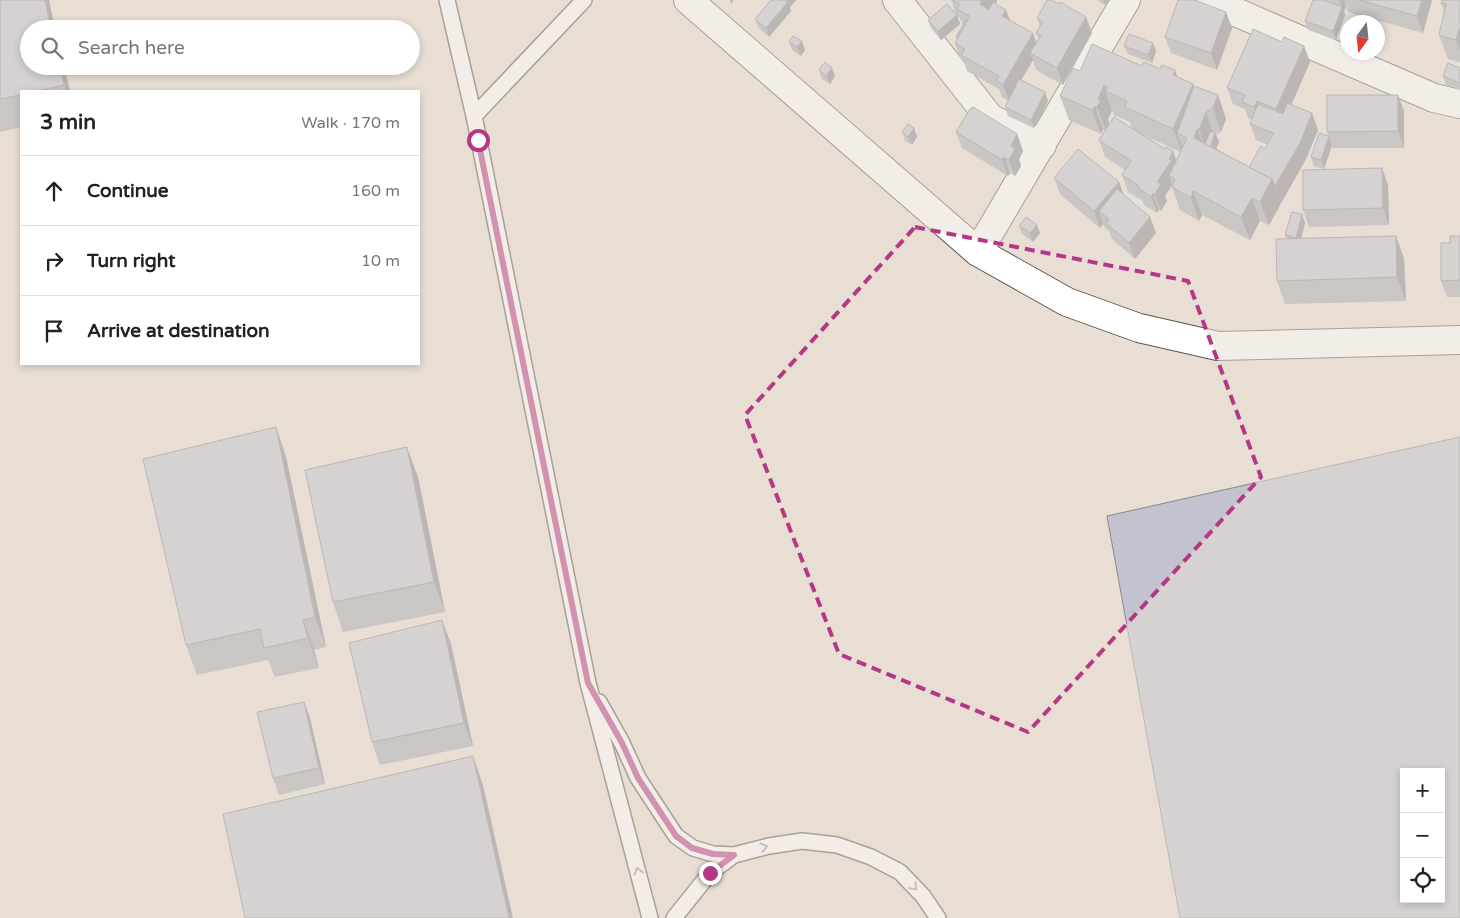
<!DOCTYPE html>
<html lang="en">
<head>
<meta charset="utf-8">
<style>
  body { margin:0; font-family:"Varela Round",sans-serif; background:#f6f6f6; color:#222 }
  .controls { position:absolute; right:15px; bottom:15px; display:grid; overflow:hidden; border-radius:0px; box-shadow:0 2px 8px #0003 }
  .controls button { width:45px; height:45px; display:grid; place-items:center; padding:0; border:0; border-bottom:1px solid #e0e0e0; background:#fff; color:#222; font:25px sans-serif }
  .compass { position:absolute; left:1340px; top:15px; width:45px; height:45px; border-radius:50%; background:#fff; box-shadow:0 2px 8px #0003; rotate:195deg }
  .stop { position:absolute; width:15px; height:15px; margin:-11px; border:4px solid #b63784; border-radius:50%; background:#fff }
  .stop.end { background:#b63784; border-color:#fff; box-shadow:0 1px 5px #0008 }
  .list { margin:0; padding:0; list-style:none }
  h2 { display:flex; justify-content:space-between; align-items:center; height:65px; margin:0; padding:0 20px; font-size:21px }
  h2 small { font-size:16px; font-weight:400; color:#767676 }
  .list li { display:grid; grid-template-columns:32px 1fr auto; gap:15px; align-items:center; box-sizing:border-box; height:70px; padding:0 20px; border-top:1px solid #e0e0e0 }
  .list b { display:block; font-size:19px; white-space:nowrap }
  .list em { font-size:16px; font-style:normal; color:#767676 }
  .icon { flex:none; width:28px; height:28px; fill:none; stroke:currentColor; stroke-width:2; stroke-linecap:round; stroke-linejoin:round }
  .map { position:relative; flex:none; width:1460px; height:918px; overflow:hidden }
  .search { position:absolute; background:#fff; box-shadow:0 2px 8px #0003; left:20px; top:20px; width:400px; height:55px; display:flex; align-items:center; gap:12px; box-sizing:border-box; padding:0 18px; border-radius:28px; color:#767676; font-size:19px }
  .panel { position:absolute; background:#fff; box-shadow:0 2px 8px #0003; left:20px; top:90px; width:400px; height:275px; border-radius:0px }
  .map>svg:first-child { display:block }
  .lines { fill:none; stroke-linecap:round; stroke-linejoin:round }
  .lane-casing { stroke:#5e554d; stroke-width:18 }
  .street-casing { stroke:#5e554d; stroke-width:30 }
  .secondary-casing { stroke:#5e554d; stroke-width:30 }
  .lane { stroke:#fff; stroke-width:15 }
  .street { stroke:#fff; stroke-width:28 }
  .secondary { stroke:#fff; stroke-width:28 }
  .wall { fill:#a7a8b2; fill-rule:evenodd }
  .shaded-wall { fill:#888891 }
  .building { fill:#c2c3cf; stroke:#888891; fill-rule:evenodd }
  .oneway { stroke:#9d9b9a }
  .route { stroke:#b63784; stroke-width:6 }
  .marked { fill:none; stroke:#b63784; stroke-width:4; stroke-dasharray:10 6; stroke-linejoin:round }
</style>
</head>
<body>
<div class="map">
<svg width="1460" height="918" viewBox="0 0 1460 918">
  <rect width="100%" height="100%" fill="#e8ded4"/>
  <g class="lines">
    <g class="lane-casing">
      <g id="lane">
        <polyline points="447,0 474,116 588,683 650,918"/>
        <polyline points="474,116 584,0"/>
        <polyline points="599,702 622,743 638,778 676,836 693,848 713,854 734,855"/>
        <polyline points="674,918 710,873 734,855 769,846 802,841 837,845 871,857 900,872 923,896 938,918"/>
      </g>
    </g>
    <g class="street-casing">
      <g id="street">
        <polyline points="897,0 990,118 1042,145"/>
        <polyline points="1208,0 1434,98 1460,104"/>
        <polyline points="978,252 1126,0"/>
      </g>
    </g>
    <g class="secondary-casing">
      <polyline id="secondary" points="688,0 978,252 1067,302 1139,328 1218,346 1460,340"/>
    </g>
    <use href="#lane" class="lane"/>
    <use href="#street" class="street"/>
    <use href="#secondary" class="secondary"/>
  </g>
  <g class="wall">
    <polygon points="0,0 49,0 55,29 29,29 64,66 70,91 21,91 21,127 0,132"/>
    <polygon points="771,0 796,0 790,7 791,11 769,37 758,27 755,19"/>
    <polygon points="951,0 997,0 997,1 996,4 1010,20 1036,43 1039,39 1036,33 1040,27 1037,18 1092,33 1063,85 1036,70 1033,60 1021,80 1045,92 1048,101 1034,128 1008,116 1005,107 1008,101 1002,97 999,89 967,71 964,61 961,60 955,43 957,40 956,37 963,25 960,18 957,16 960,24 941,40 931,28 928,20 956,14"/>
    <polygon points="1097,0 1110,0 1106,6"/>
    <polygon points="1313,0 1432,0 1423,33 1348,12 1346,6 1344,12 1345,15 1336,40 1308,30 1305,21"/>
    <polygon points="1460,0 1460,62 1448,59 1439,35 1444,12 1441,3"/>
    <polygon points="1226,12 1232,28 1217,70 1171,53 1165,37"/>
    <polygon points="802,41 805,50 801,56 792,50 789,42"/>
    <path d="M1282,42l22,4 6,16 -19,43 27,25 -12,29 -37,66 -9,-4 -10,19 -48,-25 -3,6 -19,-11 -8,-23v-2l-7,11 2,5 -6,10 -2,-1 -2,3 -13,-8 -2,-5 -14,-8 -6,-17 3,-5 -20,-13 -6,-17 6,-9 -2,-1 -2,4 -32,-14 -9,-24 20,-25 62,-5 36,11 15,7 1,2 24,9 8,24 -5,13 -5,3 3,6 -3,8 33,18 16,-18 3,-4 -12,-5 -6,-16 2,-4 -4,-2 -3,-9 -12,-5 -6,-16zM1112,110l2,5 16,7 2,6 -23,-5 -1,-4zM1142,134l38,18 -4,8 -3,-9 -8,-2z"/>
    <polygon points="1124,46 1156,51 1152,63 1128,54"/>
    <polygon points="1460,68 1460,90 1446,85 1443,76"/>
    <polygon points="819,70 835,76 830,84 822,79"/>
    <polygon points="1404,111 1404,148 1333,148 1332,145 1324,169 1314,166 1311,157 1329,136 1327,132"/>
    <polygon points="914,128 917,137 912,145 905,141 902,132"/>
    <polygon points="956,132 1017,134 1023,151 1019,159 1021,166 1015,176 1010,173 1008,176 962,148"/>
    <polygon points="1382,168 1388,185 1389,225 1309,227 1303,210"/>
    <polygon points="1054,178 1119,182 1123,194 1150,217 1156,233 1135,259 1112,239 1109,231 1105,228 1103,224 1100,228 1060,194"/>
    <polygon points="1305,223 1301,239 1396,236 1404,259 1406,301 1285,304 1277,281 1287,239 1285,235"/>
    <polygon points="1037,225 1040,233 1033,242 1022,234 1019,226"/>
    <polygon points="1460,236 1460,297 1447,297 1441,281 1450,243"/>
    <polygon points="276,427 286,457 326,647 314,650 319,668 275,677 268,660 197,675 186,645"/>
    <polygon points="418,477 445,612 343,632 333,602"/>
    <polygon points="451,644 473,746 380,765 372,742"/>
    <polygon points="304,702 310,718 325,784 279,795 273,778"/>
  </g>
  <g class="shaded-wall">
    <polygon points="45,0 49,0 55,29 51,29"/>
    <polygon points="730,0 734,0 731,4"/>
    <polygon points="787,0 796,0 790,7"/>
    <polygon points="982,0 997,0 997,1 986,21 980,4"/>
    <polygon points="1103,0 1110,0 1106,6"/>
    <polygon points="1339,0 1344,0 1346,6 1344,12 1345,15 1336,40 1333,31 1342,7"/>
    <polygon points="1422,0 1432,0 1423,33 1417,16"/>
    <polygon points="788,2 791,11 769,37 766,28"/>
    <polygon points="1006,10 1012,26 1002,16"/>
    <polygon points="1226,12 1232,28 1217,70 1211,53"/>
    <polygon points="957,15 960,24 941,40 938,31"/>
    <polygon points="1086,17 1092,33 1063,85 1057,68"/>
    <polygon points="1459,29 1460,32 1460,50 1456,40"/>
    <polygon points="1033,33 1039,50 1030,53 1033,60 1009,101 1003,85"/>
    <polygon points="802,41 805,50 801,56 797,47"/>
    <polygon points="1153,43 1156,51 1152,63 1148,55"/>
    <polygon points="1304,46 1310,62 1282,126 1276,109"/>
    <polygon points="60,66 64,66 70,91 66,91"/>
    <polygon points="832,68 835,76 830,84 826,76"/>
    <polygon points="1175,70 1184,94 1173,75"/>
    <polygon points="1193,84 1202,108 1187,138 1177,133 1183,149 1182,152 1173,129"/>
    <polygon points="1104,85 1107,92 1105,91 1112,110 1108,119 1109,123 1106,131 1097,107 1098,99"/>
    <polygon points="1045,92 1048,101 1034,128 1031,120"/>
    <polygon points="1218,95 1226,119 1221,132 1213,108"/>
    <polygon points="1398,95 1404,111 1404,148 1398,131"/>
    <polygon points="1257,101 1263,117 1260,124 1254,107"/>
    <polygon points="1095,106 1103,130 1101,134 1092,110"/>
    <polygon points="1206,112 1214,136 1215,133 1219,141 1214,155 1208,153 1199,130"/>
    <polygon points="1312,113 1318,130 1306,159 1281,203 1275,186"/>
    <polygon points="914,128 917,137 912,145 908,137"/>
    <polygon points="1197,129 1206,152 1194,138"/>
    <polygon points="1017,134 1023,151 1019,159 1021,166 1015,176 1009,160 1011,146"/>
    <polygon points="1329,137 1332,145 1324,169 1321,160"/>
    <polygon points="1173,151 1179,168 1169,176 1172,185 1165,196 1167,201 1161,211 1155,194 1157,182"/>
    <polygon points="1004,157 1010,173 1008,176 1002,160"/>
    <polygon points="1382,168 1388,185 1389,225 1383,208"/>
    <polygon points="1272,179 1281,203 1269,225 1260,202"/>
    <polygon points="1119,182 1125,198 1099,211 1103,224 1100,228 1094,211"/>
    <polygon points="1193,191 1202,215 1199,221 1191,198"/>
    <polygon points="1153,193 1159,210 1157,213 1151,197"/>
    <polygon points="1252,198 1260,221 1250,240 1241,217"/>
    <polygon points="1302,214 1305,223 1299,247 1296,238"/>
    <polygon points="1150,217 1156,233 1135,259 1129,243"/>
    <polygon points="1037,225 1040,233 1033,242 1030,233"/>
    <polygon points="1396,236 1404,259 1406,301 1397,277"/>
    <polygon points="276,427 286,457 326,647 315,617"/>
    <polygon points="407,447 418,477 445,612 434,582"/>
    <polygon points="303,620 314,650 319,668 308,638"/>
    <polygon points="442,620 451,644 473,746 464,723"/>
    <polygon points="304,702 310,718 325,784 319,768"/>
    <polygon points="473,756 483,785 513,918 509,918"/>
  </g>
  <g class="building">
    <polygon points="0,0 45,0 51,29 29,29 29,66 60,66 64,85 37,91 21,91 21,95 0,99"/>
    <polygon points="771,0 785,0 788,2 766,28 755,19"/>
    <polygon points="952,0 982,0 980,4 989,10 993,2 1006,10 1002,16 1033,33 1003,85 996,80 999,76 961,55 965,49 955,43 970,16 957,9 960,4"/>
    <polygon points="1047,0 1052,0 1059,4 1060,2 1086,17 1057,68 1030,53 1041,35 1036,33 1043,22 1037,18"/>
    <polygon points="1178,0 1195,0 1226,12 1211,53 1165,37"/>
    <polygon points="1313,0 1323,0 1342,7 1333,31 1305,21"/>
    <polygon points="1359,0 1422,0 1417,16"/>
    <polygon points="1442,0 1460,0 1460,29 1459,29 1456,40 1439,35 1446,4 1441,3"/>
    <polygon points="947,4 957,15 938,31 928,20"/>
    <polygon points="966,20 967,21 957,38 956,37"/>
    <polygon points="1253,29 1282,42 1284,37 1304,46 1276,109 1257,101 1254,107 1242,102 1245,95 1227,88"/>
    <polygon points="1129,34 1153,43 1148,55 1124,46"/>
    <polygon points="793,36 802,41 797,47 789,42"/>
    <polygon points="1092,44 1142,66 1144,62 1160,69 1162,65 1175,70 1173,75 1193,84 1173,129 1125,107 1127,101 1105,91 1108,87 1104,85 1098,99 1101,100 1097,107 1095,106 1092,110 1060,96 1073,68 1080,71"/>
    <polygon points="825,62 832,68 826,76 819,70"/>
    <polygon points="1448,63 1460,68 1460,83 1443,76"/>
    <polygon points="1019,79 1045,92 1031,120 1005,107"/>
    <polygon points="1194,86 1218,95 1213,108 1206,112 1199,130 1197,129 1194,138 1272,179 1260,202 1252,198 1241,217 1193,191 1191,198 1172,187 1175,179 1169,176 1187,138 1177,133"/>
    <polygon points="1327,95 1398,95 1398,131 1327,132"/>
    <polygon points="1287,103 1312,113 1300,143 1275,186 1272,179 1249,167 1261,146 1265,149 1274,133 1250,124 1258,104 1283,114"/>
    <polygon points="973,107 1017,134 1011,146 1015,149 1009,160 1004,157 1002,160 956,132 970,109"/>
    <polygon points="1114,117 1165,149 1166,147 1173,151 1169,159 1172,160 1157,182 1161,184 1155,194 1153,193 1151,197 1138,188 1139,186 1122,175 1131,161 1099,140"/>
    <polygon points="908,124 914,128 908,137 902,132"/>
    <polygon points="1210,131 1215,133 1211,146 1219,151 1205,144"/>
    <polygon points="1319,133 1329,136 1321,160 1311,157"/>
    <polygon points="1078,149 1119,182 1094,211 1054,178"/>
    <polygon points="1382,168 1383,208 1303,210 1303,170"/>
    <polygon points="1117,189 1150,217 1129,243 1106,223 1109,219 1099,211"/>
    <polygon points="1292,212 1302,214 1296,238 1285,235"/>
    <polygon points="1026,217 1037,225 1030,233 1019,226"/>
    <polygon points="1396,236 1397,277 1277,281 1276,239"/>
    <polygon points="1450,236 1460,236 1460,280 1441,281 1441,243 1450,243"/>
    <polygon points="276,427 315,617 303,620 308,638 264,648 260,629 186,645 143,459"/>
    <path d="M1460,437v481h-280l-73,-402zM1404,772h37v127h-37z"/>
    <polygon points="407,447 434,582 333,602 305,470"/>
    <polygon points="442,620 464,723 372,742 349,643"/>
    <polygon points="304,702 319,768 273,778 257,712"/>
    <polygon points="473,756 509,918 245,918 223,814"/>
  </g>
  <defs><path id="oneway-chevron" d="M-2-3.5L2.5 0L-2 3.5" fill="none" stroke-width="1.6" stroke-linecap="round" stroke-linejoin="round" transform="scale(1.25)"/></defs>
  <g class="oneway">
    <use href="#oneway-chevron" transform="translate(764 847) rotate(-14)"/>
    <use href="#oneway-chevron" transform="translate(638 871) rotate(-105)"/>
    <use href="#oneway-chevron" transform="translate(914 887) rotate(46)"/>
  </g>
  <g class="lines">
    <polyline class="route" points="478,140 588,683 622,743 638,778 676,836 692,848 713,854 734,855 710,873"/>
  </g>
  <path d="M0 0H1460V918H0ZM915,227l273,54 73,196 -233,255 -189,-78 -94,-239z" fill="#e8ded4" fill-opacity=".55" fill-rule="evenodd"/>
  <path class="marked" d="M915,227l273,54 73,196 -233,255 -189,-78 -94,-239z"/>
</svg>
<div class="controls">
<button>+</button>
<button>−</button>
<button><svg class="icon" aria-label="locate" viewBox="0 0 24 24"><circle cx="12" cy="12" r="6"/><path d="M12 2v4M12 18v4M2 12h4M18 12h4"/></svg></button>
</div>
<svg class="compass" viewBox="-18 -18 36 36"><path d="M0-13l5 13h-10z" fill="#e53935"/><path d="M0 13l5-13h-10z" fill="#767676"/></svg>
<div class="stop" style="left:478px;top:140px"></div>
<div class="stop end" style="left:710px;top:873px"></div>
<div class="search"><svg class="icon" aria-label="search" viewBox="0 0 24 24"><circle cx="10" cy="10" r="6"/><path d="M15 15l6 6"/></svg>Search here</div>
<section class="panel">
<h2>3 min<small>Walk · 170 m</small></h2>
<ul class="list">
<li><svg class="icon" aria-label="ahead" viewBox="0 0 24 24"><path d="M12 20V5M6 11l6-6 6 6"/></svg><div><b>Continue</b></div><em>160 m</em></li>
<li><svg class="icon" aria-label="right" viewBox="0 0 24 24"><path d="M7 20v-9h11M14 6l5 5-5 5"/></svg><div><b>Turn right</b></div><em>10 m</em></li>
<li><svg class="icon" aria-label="arrive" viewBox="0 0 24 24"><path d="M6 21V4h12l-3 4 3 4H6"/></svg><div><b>Arrive at destination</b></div></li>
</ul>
</section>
</div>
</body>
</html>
